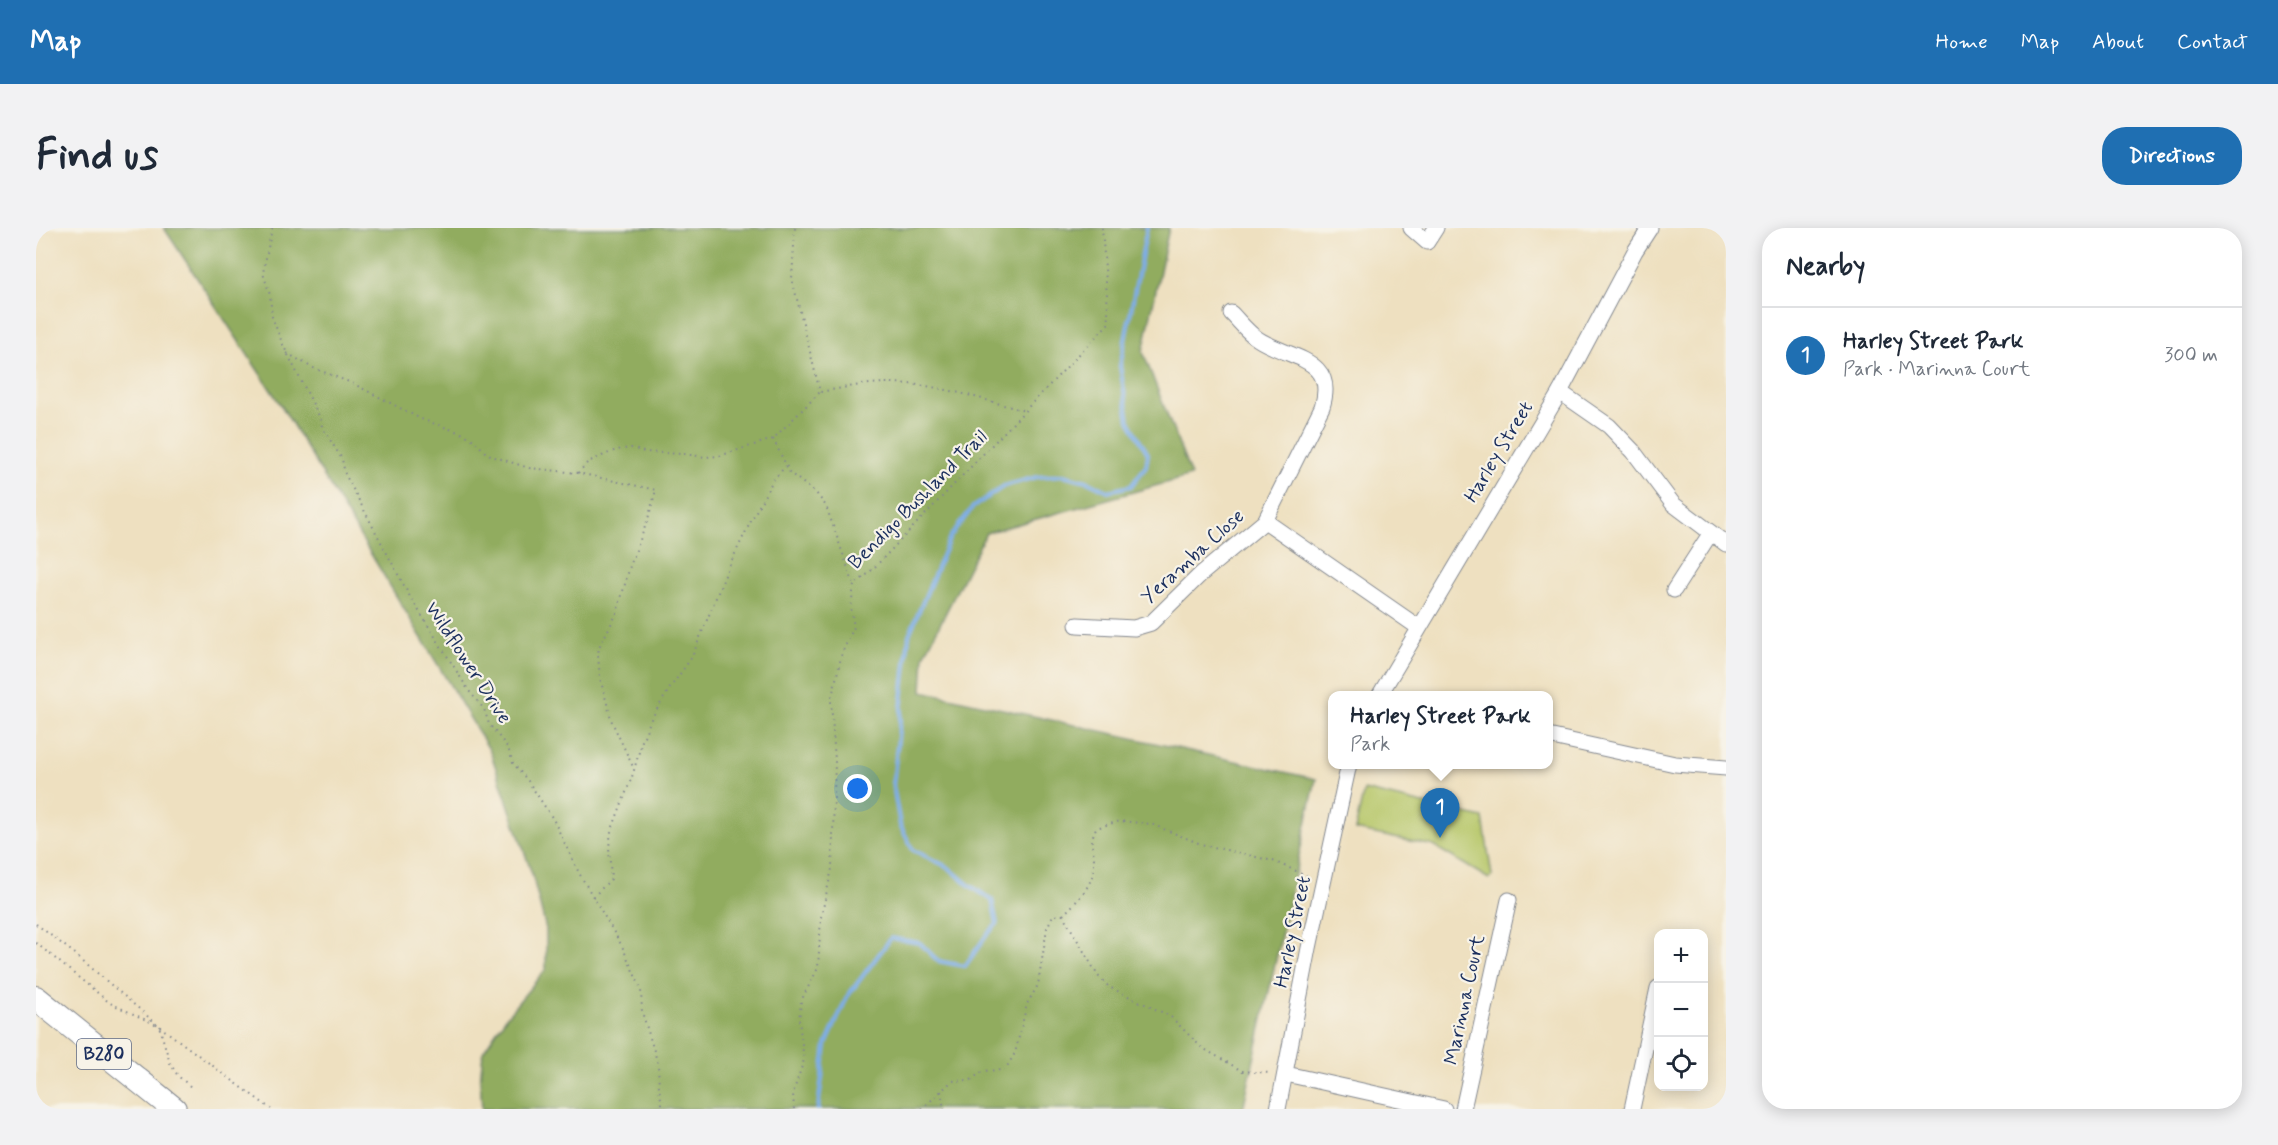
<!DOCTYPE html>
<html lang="en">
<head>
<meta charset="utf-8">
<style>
  body { margin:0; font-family:Mynerve,sans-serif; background:#f2f2f3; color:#1f2937 }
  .controls { position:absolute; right:18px; bottom:18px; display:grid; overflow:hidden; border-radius:12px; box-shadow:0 3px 15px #0003 }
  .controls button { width:54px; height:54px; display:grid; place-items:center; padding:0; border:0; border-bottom:2px solid #e0e1e3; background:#fff; color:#1f2937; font:30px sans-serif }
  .you { position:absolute; left:822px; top:561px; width:21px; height:21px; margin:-15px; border:4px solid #fff; border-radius:50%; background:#1a73e8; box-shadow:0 0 0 9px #1a73e833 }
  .badge { display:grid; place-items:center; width:39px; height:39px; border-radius:50%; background:#1f6fb2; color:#fff; font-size:20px; font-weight:700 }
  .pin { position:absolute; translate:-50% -50px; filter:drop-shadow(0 2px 3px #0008) }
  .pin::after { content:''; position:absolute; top:32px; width:21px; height:18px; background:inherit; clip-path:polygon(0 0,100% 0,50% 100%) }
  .popup { position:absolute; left:1292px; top:463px; width:225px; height:78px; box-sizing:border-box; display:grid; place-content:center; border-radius:12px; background:#fff; filter:drop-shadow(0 2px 4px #0005); font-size:20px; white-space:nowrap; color:#747a83 }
  .popup b { font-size:22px; color:#1f2937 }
  .popup::after { content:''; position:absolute; left:50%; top:100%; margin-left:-12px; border:12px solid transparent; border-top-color:#fff }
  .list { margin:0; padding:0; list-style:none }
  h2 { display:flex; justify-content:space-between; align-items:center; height:78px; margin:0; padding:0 24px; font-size:26px }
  h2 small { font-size:20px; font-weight:400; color:#747a83 }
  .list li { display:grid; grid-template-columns:39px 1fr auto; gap:18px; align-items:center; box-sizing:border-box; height:96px; padding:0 24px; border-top:2px solid #e0e1e3 }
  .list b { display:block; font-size:22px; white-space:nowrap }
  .list p { margin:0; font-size:20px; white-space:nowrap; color:#747a83 }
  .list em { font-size:20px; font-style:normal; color:#747a83 }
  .icon { flex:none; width:33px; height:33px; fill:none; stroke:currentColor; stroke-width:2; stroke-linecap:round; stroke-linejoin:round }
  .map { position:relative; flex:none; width:1690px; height:881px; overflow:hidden; border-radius:24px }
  header { display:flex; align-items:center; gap:36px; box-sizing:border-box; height:84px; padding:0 30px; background:#1f6fb2; color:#fff }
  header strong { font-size:28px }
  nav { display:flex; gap:33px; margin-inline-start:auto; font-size:21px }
  .intro { display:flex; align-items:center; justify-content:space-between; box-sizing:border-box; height:144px; padding:0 36px }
  h1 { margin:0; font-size:42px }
  .button { padding:15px 27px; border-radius:24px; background:#1f6fb2; color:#fff; font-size:21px; font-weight:700 }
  main { display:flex; gap:36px; padding:0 36px }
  aside { flex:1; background:#fff; border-radius:24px; box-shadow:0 3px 15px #0003 }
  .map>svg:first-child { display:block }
  .green { fill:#b7c76a; stroke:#697b64; stroke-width:1.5 }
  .forest { fill:#91ac5e; stroke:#566e5e; stroke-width:1.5 }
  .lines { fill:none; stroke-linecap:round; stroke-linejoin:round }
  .stream { stroke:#7eaee8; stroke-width:4 }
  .street-casing { stroke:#84888f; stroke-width:17 }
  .primary-casing { stroke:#84888f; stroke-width:26 }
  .path { stroke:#84888f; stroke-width:2; stroke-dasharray:1.5 4.5; stroke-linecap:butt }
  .street { stroke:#fff; stroke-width:15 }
  .primary { stroke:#fff; stroke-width:24 }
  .labels { text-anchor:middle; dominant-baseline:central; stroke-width:4.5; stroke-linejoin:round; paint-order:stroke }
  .shield { fill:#f7f3e8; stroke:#5d6a87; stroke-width:1.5 }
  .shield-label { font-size:18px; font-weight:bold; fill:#1b2f5e }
  .street-label { font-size:20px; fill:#1b2f5e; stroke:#f7f3e8 }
</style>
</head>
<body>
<header>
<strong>Map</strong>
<nav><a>Home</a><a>Map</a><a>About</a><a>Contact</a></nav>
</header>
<div class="intro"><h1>Find us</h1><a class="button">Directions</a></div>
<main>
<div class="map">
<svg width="1690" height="881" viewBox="0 0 1690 881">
  <rect width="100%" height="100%" fill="#f7f3e8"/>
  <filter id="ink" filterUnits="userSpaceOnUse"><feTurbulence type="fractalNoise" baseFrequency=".0167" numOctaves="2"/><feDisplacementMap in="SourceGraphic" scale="12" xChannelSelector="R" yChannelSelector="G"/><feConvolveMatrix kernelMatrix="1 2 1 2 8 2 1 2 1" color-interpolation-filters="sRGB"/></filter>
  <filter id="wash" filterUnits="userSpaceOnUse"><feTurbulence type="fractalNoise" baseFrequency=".008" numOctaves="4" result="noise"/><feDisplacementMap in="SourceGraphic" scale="24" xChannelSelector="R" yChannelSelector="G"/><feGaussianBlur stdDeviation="1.35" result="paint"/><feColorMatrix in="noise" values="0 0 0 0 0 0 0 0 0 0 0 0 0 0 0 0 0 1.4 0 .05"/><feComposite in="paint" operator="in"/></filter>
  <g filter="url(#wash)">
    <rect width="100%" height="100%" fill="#eee0c0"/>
    <polygon class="green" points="1328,562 1447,590 1456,648 1453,651 1398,618 1319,602"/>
    <polygon class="forest" points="128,0 1133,0 1107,124 1155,248 950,305 888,428 886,463 1280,551 1207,881 446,881 444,853 447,824 470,789 510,741 510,701 496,646 454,523 246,179"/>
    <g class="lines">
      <polyline class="stream" points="782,881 790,817 811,769 855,710 884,715 902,733 929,738 950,708 961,696 956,672 933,657 912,639 877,622 864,597 857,557 873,407 914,309 937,279 968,258 1001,249 1027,247 1051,253 1072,263 1095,258 1110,238 1112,226 1093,193 1084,138 1111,0"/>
    </g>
  </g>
  <g filter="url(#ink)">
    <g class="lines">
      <g class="street-casing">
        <g id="street">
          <polyline points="1375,0 1391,14 1400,0"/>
          <path d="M1195,85c9,9 17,20 27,26 30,20 80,18 64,68l-57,114 153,106"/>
          <polyline points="1524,164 1573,198 1597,223 1637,276 1690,316"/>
          <polyline points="1638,362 1674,306"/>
          <polyline points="1041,397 1098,400 1115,395 1165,346 1229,293"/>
          <polyline points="1343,468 1524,164 1599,23 1614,0"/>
          <polyline points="1512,508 1639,536 1690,540"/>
          <polyline points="1250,846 1408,881"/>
          <polyline points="1242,881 1273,720 1313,536"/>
          <polyline points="1427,881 1473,672"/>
          <polyline points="1596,881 1622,760"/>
        </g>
      </g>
      <g class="primary-casing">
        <polyline id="primary" points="0,770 138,881"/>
      </g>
      <g class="path">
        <polyline points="236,0 227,45 234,67 236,89 247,117 285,192 286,199 306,231 309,246 373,367 433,463 448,481 453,496 472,520 477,535 492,553 517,591 543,645 586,718 605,761 606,784 622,836 623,860 627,881"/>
        <path d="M759,0l-3,51 28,113c23,-4 45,-9 69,-9 46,0 92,16 136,28"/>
        <polyline points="251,125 275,139 318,156 385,191 428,206 438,212 450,225 459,229 493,240 542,245 620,262 612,291 594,338 581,385 563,419 562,427 564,450 576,494 598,541"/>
        <polyline points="737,211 754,245 780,265 790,278 818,357"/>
        <polyline points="542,245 552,234 580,222 595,220 608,224 647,226 670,229 683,228 737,211 784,164"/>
        <polyline points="557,669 575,651 573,619 575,604 597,546 606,513 615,491 634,460 656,429 692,340 718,287 737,252 750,238"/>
        <path d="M1027,687c16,-16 32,-31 31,-54 0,-17 -6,-15 2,-33l24,-7 31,3 50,20 72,17 37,16"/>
        <polyline points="0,696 38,725 123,798 134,835 142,848 155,859"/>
        <polyline points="0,715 74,775 123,798 235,881"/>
        <polyline points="905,863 908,881"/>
        <polyline points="758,881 757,865 768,832 763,793 765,773 782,740 785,689 796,641 799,533 795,473 806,425 818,399 815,380 818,357 833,345 1073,95 1066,0"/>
        <polyline points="886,881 916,853 935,852 947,843 969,842 979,825 991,776 1002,757 1011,700 1017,687 1027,687 1062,748 1073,759 1134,788 1165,819 1206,843 1235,845"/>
      </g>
      <use href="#street" class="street"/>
      <use href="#primary" class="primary"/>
    </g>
  </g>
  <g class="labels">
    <rect class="shield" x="41" y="811" width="54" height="30" rx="4.5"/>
    <g class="shield-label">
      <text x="68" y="826">B280</text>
    </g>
    <g class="street-label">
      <text transform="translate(1463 224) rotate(-59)">Harley Street</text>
      <text transform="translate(882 272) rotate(-45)">Bendigo Bushland Trail</text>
      <text transform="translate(1157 329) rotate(-42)">Yeramba Close</text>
      <text transform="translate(432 435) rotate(57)">Wildflower Drive</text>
      <text transform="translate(1257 704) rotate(-78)">Harley Street</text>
      <text transform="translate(1429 772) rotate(-78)">Marinna Court</text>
    </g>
  </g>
</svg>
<div class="controls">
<button>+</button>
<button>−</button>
<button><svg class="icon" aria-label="locate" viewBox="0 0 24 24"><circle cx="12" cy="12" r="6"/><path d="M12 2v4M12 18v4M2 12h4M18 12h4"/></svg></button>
</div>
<div class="you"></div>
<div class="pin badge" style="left:1404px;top:610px">1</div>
<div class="popup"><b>Harley Street Park</b>Park</div>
</div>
<aside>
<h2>Nearby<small></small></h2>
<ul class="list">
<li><span class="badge">1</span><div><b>Harley Street Park</b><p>Park · Marinna Court</p></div><em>300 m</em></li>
</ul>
</aside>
</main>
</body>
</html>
